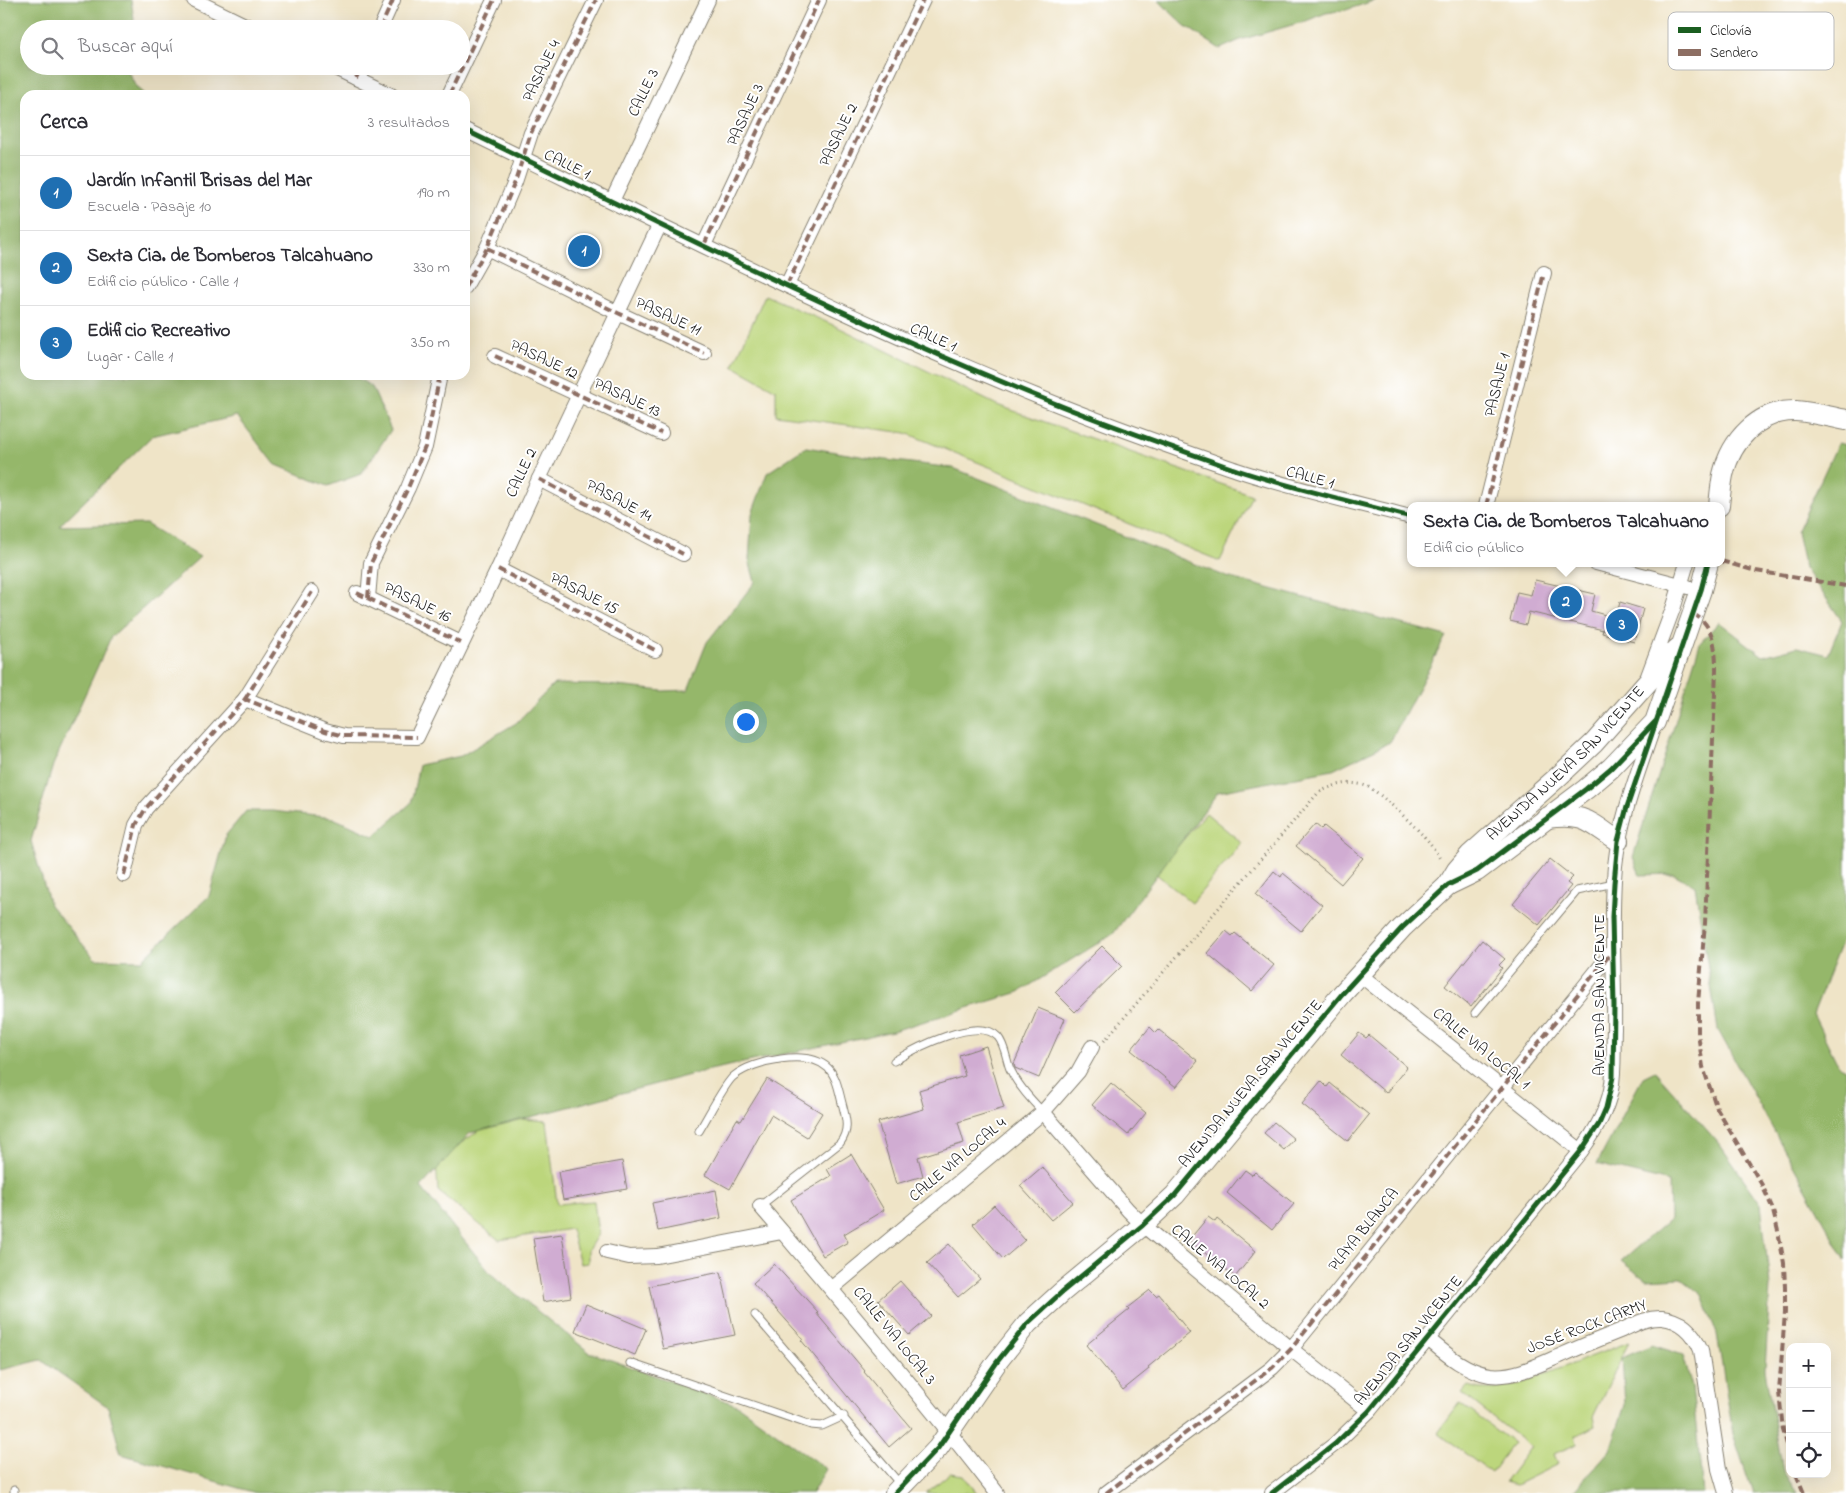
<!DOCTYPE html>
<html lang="es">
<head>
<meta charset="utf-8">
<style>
  body { margin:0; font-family:"Indie Flower",sans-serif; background:#f2f2f3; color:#2b2b33 }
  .controls { position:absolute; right:15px; bottom:15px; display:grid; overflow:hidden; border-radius:10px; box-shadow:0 5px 20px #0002 }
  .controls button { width:45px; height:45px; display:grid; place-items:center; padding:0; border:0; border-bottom:1px solid #e1e1e2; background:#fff; color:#2b2b33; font:25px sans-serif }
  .you { position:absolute; left:745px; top:721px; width:18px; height:18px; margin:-12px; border:4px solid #fff; border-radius:50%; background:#1a73e8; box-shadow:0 0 0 8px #1a73e833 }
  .badge { display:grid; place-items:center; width:32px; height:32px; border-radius:50%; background:#1f6fb2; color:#fff; font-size:16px; font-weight:700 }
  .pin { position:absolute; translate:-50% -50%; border:2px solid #fff; box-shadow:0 1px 5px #0006 }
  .popup { position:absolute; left:1407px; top:502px; width:318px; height:65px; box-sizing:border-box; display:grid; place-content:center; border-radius:10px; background:#fff; filter:drop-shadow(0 1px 4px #0005); font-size:16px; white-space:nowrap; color:#7c7c81 }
  .popup b { font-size:19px; color:#2b2b33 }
  .popup::after { content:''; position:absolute; left:50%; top:100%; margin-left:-10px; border:10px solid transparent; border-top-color:#fff }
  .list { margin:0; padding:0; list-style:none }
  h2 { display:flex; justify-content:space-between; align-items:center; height:65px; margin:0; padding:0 20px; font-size:21px }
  h2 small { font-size:16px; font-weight:400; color:#7c7c81 }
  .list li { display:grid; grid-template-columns:32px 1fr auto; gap:15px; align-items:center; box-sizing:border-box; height:75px; padding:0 20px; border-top:1px solid #e1e1e2 }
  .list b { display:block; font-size:19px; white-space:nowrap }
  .list p { margin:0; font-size:16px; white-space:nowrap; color:#7c7c81 }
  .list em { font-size:16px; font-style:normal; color:#7c7c81 }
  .icon { flex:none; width:28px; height:28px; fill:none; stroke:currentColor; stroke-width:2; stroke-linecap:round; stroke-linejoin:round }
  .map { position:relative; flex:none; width:1846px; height:1493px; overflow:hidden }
  .search { position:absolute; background:#fff; box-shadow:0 5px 20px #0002; left:20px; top:20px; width:450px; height:55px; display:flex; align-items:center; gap:12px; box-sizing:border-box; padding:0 18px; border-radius:28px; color:#7c7c81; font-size:19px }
  .panel { position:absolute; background:#fff; box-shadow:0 5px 20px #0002; left:20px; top:90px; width:450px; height:290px; border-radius:15px }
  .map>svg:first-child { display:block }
  .green { fill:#bcd67b; stroke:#6c794c }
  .forest { fill:#95b76b; stroke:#586a44 }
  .building { fill:#d0acd2 }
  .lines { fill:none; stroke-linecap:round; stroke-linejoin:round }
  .lane-casing { stroke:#868072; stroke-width:9 }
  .street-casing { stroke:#868072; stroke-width:16 }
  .secondary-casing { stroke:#868072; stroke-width:22 }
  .path { stroke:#868072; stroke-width:3; stroke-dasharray:1 4; stroke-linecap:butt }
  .lane { stroke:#fff; stroke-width:7 }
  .street { stroke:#fff; stroke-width:14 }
  .secondary { stroke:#fff; stroke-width:20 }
  .quiet { stroke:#8d6e63; stroke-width:4; stroke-dasharray:8 4; stroke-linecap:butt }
  .cycleway-casing { stroke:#fff; stroke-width:8 }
  .cycleway { stroke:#1b5e20; stroke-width:5 }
  .labels { text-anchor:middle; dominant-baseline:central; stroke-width:4; stroke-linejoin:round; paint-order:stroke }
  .street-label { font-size:16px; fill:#1c1c1c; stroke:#fff }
  .key { fill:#fff; stroke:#bbb; stroke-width:1 }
  .key-label { font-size:14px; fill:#1c1c1c }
</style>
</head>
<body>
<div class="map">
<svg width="1846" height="1493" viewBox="0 0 1846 1493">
  <rect width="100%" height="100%" fill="#fff"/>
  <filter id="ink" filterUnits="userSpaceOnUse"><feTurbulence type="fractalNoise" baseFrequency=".02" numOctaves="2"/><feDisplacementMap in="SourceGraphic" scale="10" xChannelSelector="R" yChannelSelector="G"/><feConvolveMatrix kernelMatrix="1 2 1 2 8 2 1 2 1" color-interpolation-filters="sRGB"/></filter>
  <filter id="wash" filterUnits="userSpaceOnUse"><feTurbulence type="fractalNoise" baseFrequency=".0096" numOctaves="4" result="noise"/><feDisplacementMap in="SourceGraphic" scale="20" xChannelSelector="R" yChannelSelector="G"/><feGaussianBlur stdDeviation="1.12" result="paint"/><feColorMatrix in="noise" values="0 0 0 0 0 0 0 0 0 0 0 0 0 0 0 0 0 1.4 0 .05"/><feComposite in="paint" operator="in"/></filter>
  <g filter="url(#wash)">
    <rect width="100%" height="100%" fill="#efe4c7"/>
    <g class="green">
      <polygon points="765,295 842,329 997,405 1252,495 1220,561 906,433 776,415 776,390 733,366"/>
      <polygon points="1206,813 1242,843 1192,903 1155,873"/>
      <polygon points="498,1117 547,1121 557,1204 594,1201 598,1234 588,1250 588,1263 580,1264 571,1229 499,1240 438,1191 436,1161"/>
      <polygon points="1629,1342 1593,1417 1595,1426 1575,1436 1577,1444 1554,1454 1558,1464 1516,1485 1505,1482 1531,1447 1462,1393 1468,1386 1481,1389 1494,1389 1517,1385"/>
      <polygon points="1460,1403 1513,1443 1491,1473 1438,1433"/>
      <polygon points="950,1473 963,1475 977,1493 926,1493"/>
    </g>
    <g class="forest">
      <polygon points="0,0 131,0 134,19 132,29 29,29 29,66 125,66 137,88 145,95 25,95 25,375 353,375 372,387 391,430 361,474 328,486 274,464 237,416 152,436 59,526 146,524 200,557 111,637 53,765 31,841 50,905 95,959 142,960 209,896 226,835 246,811 272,811 333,818 374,836 411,803 419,765 461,756 516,723 554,684 608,685 663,691 688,690 707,642 755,582 749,560 752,514 767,473 806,447 878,459 953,468 1227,577 1446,636 1390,742 1333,770 1218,792 1113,934 1019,992 893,1031 705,1071 470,1133 421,1187 491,1274 589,1352 737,1405 826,1469 812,1493 256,1493 121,1454 108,1407 41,1360 0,1370"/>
      <polygon points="1158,0 1376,0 1346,10 1326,13 1306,21 1240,40 1220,49 1184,25"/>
      <polygon points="1838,443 1846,445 1846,930 1813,1014 1838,1065 1846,1069 1846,1261 1718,1030 1695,886 1674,874 1640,875 1633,857 1700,643 1719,622 1763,656 1797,647 1828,655 1842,621 1805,568 1797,532"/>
      <polygon points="1655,1071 1720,1145 1761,1204 1770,1286 1765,1370 1783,1471 1797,1493 1753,1493 1733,1434 1717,1334 1702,1295 1681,1278 1646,1280 1621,1261 1670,1219 1669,1182 1597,1164 1643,1077"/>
      <polygon points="1652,1345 1683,1355 1692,1387 1703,1493 1572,1493 1610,1450 1625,1405 1622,1358"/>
    </g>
    <g id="blocks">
      <g class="building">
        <polygon points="1535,580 1595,594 1591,611 1616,618 1620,602 1643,609 1634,642 1602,633 1603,630 1529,612 1526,625 1510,621 1517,592 1531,595"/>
        <polygon points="1315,824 1321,829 1324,826 1363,858 1341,884 1296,846"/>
        <polygon points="1550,859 1573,877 1567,883 1571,886 1539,925 1513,904"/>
        <polygon points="1274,871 1281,877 1283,873 1322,905 1301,931 1256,894"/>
        <polygon points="1226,931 1232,936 1235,933 1274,965 1252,991 1207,953"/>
        <polygon points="1482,940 1505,959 1499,965 1502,968 1471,1007 1445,986"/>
        <polygon points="1102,946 1122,966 1075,1012 1055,992"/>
        <polygon points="1038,1008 1065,1019 1039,1078 1015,1068 1014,1064"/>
        <polygon points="1150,1027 1156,1033 1159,1030 1198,1061 1176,1087 1131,1050"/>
        <polygon points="1359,1033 1366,1038 1369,1035 1407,1067 1386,1093 1341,1055"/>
        <polygon points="986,1046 1004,1108 958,1122 964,1143 918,1157 923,1176 896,1184 878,1122 924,1109 919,1090 965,1076 959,1055"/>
        <polygon points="767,1079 822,1113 807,1137 771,1115 730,1189 705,1175 737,1119 741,1121"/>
        <polygon points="1321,1081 1327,1087 1330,1083 1369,1115 1348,1141 1302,1104"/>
        <polygon points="1111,1083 1146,1113 1128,1135 1092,1105"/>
        <polygon points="1274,1122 1294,1139 1284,1150 1264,1133"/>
        <polygon points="851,1154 884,1210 844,1234 848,1242 823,1256 791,1200 831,1176 827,1169"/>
        <polygon points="622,1161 627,1189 563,1200 558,1172"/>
        <polygon points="1042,1167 1073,1202 1051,1220 1020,1186"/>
        <polygon points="1245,1170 1252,1175 1255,1172 1294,1204 1272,1230 1227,1193"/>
        <polygon points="716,1190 721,1218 658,1231 652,1203"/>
        <polygon points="994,1205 1025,1240 1003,1259 973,1224"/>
        <polygon points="1208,1217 1215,1222 1217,1219 1256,1251 1235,1277 1189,1240"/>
        <polygon points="562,1234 571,1297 543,1302 533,1238"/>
        <polygon points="949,1244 980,1279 958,1297 927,1263"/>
        <polygon points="774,1264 818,1312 816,1313 865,1371 864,1372 911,1428 889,1447 801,1340 803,1339 753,1283"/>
        <polygon points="721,1272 735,1335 663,1349 649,1286"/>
        <polygon points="900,1281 931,1316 909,1335 878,1300"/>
        <polygon points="1150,1290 1156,1296 1159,1294 1190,1333 1148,1367 1149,1369 1123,1390 1086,1345 1129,1310 1127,1308"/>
        <polygon points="586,1304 646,1329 635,1355 575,1331"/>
      </g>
    </g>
  </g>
  <g filter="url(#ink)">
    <use href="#blocks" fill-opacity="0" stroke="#868072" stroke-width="1"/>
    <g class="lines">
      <g class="lane-casing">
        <g id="lane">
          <polyline points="1475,1013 1577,891 1614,883"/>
          <path d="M894,1061c20,-12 84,-46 104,-24 7,8 8,22 12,32 8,17 20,30 33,43"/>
          <path d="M699,1131c7,-11 27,-50 35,-55 20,-16 74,-27 94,-8 9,9 11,24 14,35 4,15 8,27 -2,40l-80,63"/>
          <polyline points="755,1315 900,1484"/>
          <polyline points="630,1363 811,1425 822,1426 844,1416"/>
          <polyline points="14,1493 14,1490"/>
        </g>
      </g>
      <g class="street-casing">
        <g id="street">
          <polyline points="194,0 253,29"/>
          <polyline points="380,29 393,0"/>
          <polyline points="331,66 391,95"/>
          <polyline points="356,78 362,66"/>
          <polyline points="449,95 494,0"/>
          <path d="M465,130c190,92 379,188 574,267 65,27 132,50 198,73 57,19 116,32 174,47"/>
          <polyline points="612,201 708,0"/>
          <polyline points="704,245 819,0"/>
          <polyline points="487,248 618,313 704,353"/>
          <polyline points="787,285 923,0"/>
          <polyline points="465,287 487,248 515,182 531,133 596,0"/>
          <polyline points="495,356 661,433"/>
          <polyline points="539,479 683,554"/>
          <polyline points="1486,506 1544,273"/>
          <polyline points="1596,563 1688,587"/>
          <polyline points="498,569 655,650"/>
          <polyline points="357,593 461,643"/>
          <polyline points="368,598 371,563 408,488 425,447 440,375"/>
          <polyline points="1648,676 1674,606 1687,563"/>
          <polyline points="245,699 312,592"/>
          <polyline points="124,875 136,825 146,808 245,699 325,731 344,736 417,737 498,569 539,479 660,224"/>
          <polyline points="1359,974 1581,1151"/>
          <polyline points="1043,1112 1128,1210 1143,1225 1291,1349 1369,1411"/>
          <path d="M760,1206c81,94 161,189 237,287"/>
          <polyline points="607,1252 629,1257 657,1256 782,1232"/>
          <polyline points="832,1288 1043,1112 1078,1072 1092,1047"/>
          <path d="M1428,1339c18,15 37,32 62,36 25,3 50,-11 72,-20 20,-9 40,-17 60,-25 13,-6 26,-13 40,-12 20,2 32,15 39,32l18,119 7,24"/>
          <polyline points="1106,1493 1272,1368 1291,1349 1613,951"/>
          <path d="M1272,1493l63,-49 34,-33 212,-260c14,-19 25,-38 30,-61 4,-20 2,-41 3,-61 1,-54 -4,-108 1,-163 5,-48 23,-93 38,-138"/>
        </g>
      </g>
      <g class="secondary-casing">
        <g id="secondary">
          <path d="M1719,506c1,-10 2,-21 4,-31 8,-35 36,-65 73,-64 17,1 34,6 50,9"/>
          <path d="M1546,818c38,-5 42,3 72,23"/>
          <path id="s1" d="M1448,885l9,-15 13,-15 90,-80 34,-32 83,-94"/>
          <polyline points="895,1493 938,1448 997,1362 1028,1323 1062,1292 1143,1225 1175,1195 1342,994 1402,928 1448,885 1477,871 1586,789 1611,768 1655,722 1701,590 1708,563"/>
        </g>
      </g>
      <path class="path" d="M1104,1041l214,-248c14,-8 32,-13 48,-7 11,3 54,45 63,56 5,6 9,13 12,19"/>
      <use href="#lane" class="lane"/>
      <use href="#street" class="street"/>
      <use href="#secondary" class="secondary"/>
      <g class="quiet">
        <polyline points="380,29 393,0"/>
        <polyline points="356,78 362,66"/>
        <polyline points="449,95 494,0"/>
        <polyline points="704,245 819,0"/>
        <polyline points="487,248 618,313 704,353"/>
        <polyline points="787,285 923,0"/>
        <polyline points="465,287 487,248 515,182 531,133 596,0"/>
        <polyline points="495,356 661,433"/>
        <polyline points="539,479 683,554"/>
        <polyline points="1486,506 1544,273"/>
        <polyline points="1721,561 1756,571 1846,586"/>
        <polyline points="498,569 655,650"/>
        <polyline points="357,593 461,643"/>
        <polyline points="368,598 371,563 408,488 425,447 440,375"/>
        <path d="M1693,614c21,10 23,35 23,56l-11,253 -7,80v31l5,33 14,42 45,76 10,22 6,24 6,32 1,25v24l-6,80 4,38 7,25"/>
        <polyline points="245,699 312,592"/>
        <polyline points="124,875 136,825 146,808 245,699 325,731 344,736 417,737"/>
        <polyline points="1796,1474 1804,1493"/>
        <polyline points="1106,1493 1272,1368 1291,1349 1612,952"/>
      </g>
      <g class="cycleway-casing">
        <g id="cycleway">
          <path d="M465,130c190,92 379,188 574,267 65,27 132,50 198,73 57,19 116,32 174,47"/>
          <polyline points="895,1493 938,1448 997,1362 1028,1323 1062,1292 1143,1225 1175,1195 1342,994 1402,928 1448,885 1477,871 1586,789 1611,768 1655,722"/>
          <polyline points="1272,1493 1335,1444 1369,1411 1581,1151 1599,1124 1606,1108 1613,1077 1614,1006 1612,917 1614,883 1618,841 1627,807 1701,590 1708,563"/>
        </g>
      </g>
      <use href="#cycleway" class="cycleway"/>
    </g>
  </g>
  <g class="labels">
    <g class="street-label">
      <text transform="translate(542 71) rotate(-64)">PASAJE 4</text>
      <text transform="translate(644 93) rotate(-64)">CALLE 3</text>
      <text transform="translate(746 115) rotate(-65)">PASAJE 3</text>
      <text transform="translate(839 135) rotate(-64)">PASAJE 2</text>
      <text transform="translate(567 165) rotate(26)">CALLE 1</text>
      <text transform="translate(668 317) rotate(25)">PASAJE 11</text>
      <text transform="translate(933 338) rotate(24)">CALLE 1</text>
      <text transform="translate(544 360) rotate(25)">PASAJE 12</text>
      <text transform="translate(1498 385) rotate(-76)">PASAJE 1</text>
      <text transform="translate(627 398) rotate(25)">PASAJE 13</text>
      <text transform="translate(522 473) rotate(-65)">CALLE 2</text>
      <text transform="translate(1310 478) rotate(15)">CALLE 1</text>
      <text transform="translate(619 501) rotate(28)">PASAJE 14</text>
      <text transform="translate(584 594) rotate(27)">PASAJE 15</text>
      <text transform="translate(417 603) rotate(26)">PASAJE 16</text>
      <text stroke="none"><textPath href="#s1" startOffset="170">AVENIDA NUEVA SAN VICENTE</textPath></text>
      <text transform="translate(1600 995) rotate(-90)">AVENIDA SAN VICENTE</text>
      <text transform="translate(1481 1049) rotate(39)">CALLE VIA LOCAL 1</text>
      <text transform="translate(1251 1084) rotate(-50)">AVENIDA NUEVA SAN VICENTE</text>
      <text transform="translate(958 1160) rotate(-40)">CALLE VIA LOCAL 4</text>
      <text transform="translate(1364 1230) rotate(-51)">PLAYA BLANCA</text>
      <text transform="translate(1220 1267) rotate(40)">CALLE VIA LOCAL 2</text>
      <text transform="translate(1587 1327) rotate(-21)">JOSÉ ROCK CARMY</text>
      <text transform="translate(894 1336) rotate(51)">CALLE VIA LOCAL 3</text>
      <text transform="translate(1409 1341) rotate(-51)">AVENIDA SAN VICENTE</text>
    </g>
  </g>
  <rect x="1668" y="12" width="166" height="58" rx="8" class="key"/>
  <rect x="1678" y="27" width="23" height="6" fill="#1b5e20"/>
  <rect x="1678" y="49" width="23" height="7" fill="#8d6e63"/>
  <g class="key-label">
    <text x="1710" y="35">Ciclovía</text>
    <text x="1710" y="57">Sendero</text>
  </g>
</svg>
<div class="controls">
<button>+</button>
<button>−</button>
<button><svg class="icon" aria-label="locate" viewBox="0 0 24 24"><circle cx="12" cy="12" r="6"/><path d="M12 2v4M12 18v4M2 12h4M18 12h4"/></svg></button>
</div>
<div class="you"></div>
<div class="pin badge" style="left:584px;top:251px">1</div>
<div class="pin badge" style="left:1566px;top:602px">2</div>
<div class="popup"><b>Sexta Cia. de Bomberos Talcahuano</b>Edificio público</div>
<div class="pin badge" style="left:1622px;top:625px">3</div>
<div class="search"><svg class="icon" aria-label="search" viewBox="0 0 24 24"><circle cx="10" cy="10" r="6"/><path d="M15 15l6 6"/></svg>Buscar aquí</div>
<section class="panel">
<h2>Cerca<small>3 resultados</small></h2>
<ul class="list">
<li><span class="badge">1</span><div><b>Jardín Infantil Brisas del Mar</b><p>Escuela · Pasaje 10</p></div><em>190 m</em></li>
<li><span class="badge">2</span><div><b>Sexta Cia. de Bomberos Talcahuano</b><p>Edificio público · Calle 1</p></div><em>330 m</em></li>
<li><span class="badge">3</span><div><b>Edificio Recreativo</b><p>Lugar · Calle 1</p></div><em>350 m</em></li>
</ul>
</section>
</div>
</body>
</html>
